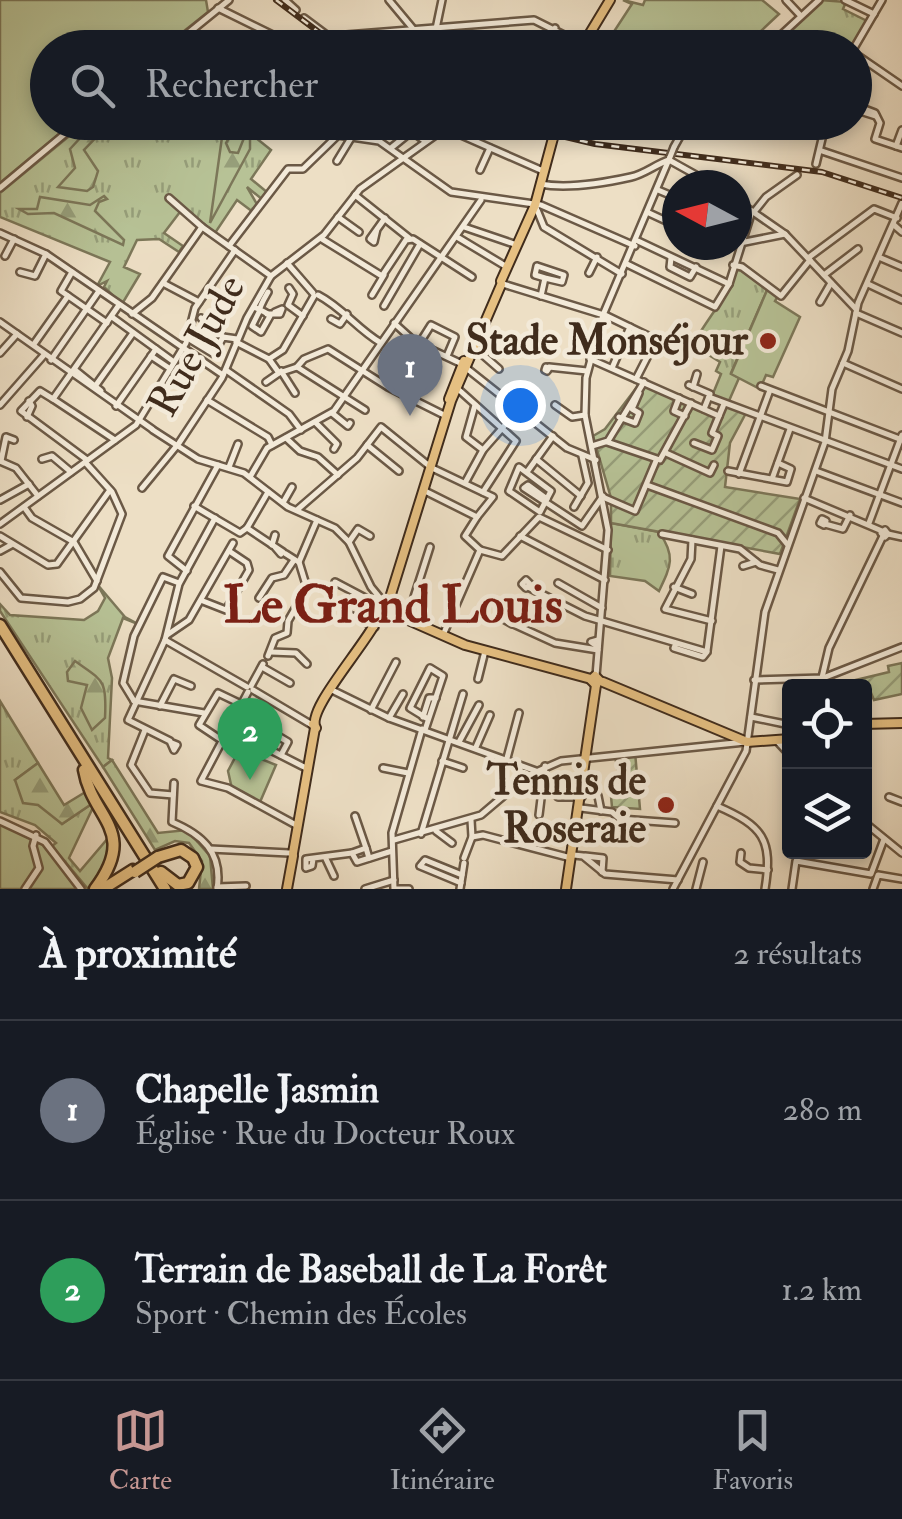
<!DOCTYPE html>
<html lang="fr">
<head>
<meta charset="utf-8">
<style>
  body { margin:0; font-family:"IM FELL Double Pica",serif; background:#20242c; color:#f1f3f6 }
  .controls { position:absolute; right:30px; bottom:30px; display:grid; overflow:hidden; border-radius:10px; box-shadow:0 5px 15px #0003 }
  .controls button { width:90px; height:90px; display:grid; place-items:center; padding:0; border:0; border-bottom:2px solid #363941; background:#171b24; color:#f1f3f6; font:50px sans-serif }
  .compass { position:absolute; left:662px; top:170px; width:90px; height:90px; border-radius:50%; background:#171b24; box-shadow:0 5px 15px #0003; rotate:277deg }
  .you { position:absolute; left:520px; top:405px; width:35px; height:35px; margin:-25px; border:8px solid #fff; border-radius:50%; background:#1a73e8; box-shadow:0 0 0 15px #1a73e833 }
  .badge { display:grid; place-items:center; width:65px; height:65px; border-radius:50%; background:#c59692; color:#fff; font-size:32px; font-weight:700 }
  .pin { position:absolute; translate:-50% -82px; filter:drop-shadow(0 2px 5px #0008) }
  .pin::after { content:''; position:absolute; top:52px; width:35px; height:30px; background:inherit; clip-path:polygon(0 0,100% 0,50% 100%) }
  .list { margin:0; padding:0; list-style:none }
  h2 { display:flex; justify-content:space-between; align-items:center; height:130px; margin:0; padding:0 40px; font-size:42px }
  h2 small { font-size:32px; font-weight:400; color:#9ea1a6 }
  .list li { display:grid; grid-template-columns:65px 1fr auto; gap:30px; align-items:center; box-sizing:border-box; height:180px; padding:0 40px; border-top:2px solid #363941 }
  .list b { display:block; font-size:38px; white-space:nowrap }
  .list p { margin:0; font-size:32px; white-space:nowrap; color:#9ea1a6 }
  .list em { font-size:32px; font-style:normal; color:#9ea1a6 }
  .icon { flex:none; width:55px; height:55px; fill:none; stroke:currentColor; stroke-width:2; stroke-linecap:round; stroke-linejoin:round }
  .map { position:relative; flex:none; width:902px; height:889px; overflow:hidden }
  .search { position:absolute; background:#171b24; box-shadow:0 5px 15px #0003; left:30px; right:30px; top:30px; height:110px; display:flex; align-items:center; gap:25px; box-sizing:border-box; padding:0 35px; border-radius:55px; color:#9ea1a6; font-size:38px }
  .sheet { height:490px; background:#171b24 }
  nav { display:flex; justify-content:space-around; align-items:center; box-sizing:border-box; height:140px; border-top:2px solid #363941; background:#171b24; font-size:28px; color:#9ea1a6 }
  nav a { display:grid; justify-items:center; gap:5px }
  nav .on { color:#c59692 }
  .map>svg:first-child { display:block }
  .grass { fill:url(#grass-tufts); stroke:#7c7759; stroke-width:2.5 }
  .forest { fill:url(#forest-firs); stroke:#7c7759; stroke-width:2.5 }
  .garden { fill:url(#garden-furrows); stroke:#7c7759; stroke-width:2.5 }
  .pitch { fill:#b7c296; stroke:#7c7759; stroke-width:2.5 }
  .lines { fill:none; stroke-linecap:round; stroke-linejoin:round }
  .minor-casing { stroke:#6b5946; stroke-width:10 }
  .major-casing { stroke:#402c1c; stroke-width:12 }
  .highway-casing { stroke:#402c1c; stroke-width:15 }
  .minor { stroke:#f3ead9; stroke-width:5 }
  .major { stroke:#e6c082; stroke-width:8 }
  .highway { stroke:#e6c082; stroke-width:10 }
  .rail-casing { stroke:#402c1c; stroke-width:6 }
  .rail { stroke:#f3ead9; stroke-width:2.5; stroke-dasharray:8; stroke-linecap:butt }
  .minor-bridge-casing { stroke:#6b5946; stroke-width:10; stroke-linecap:butt }
  .major-bridge-casing { stroke:#402c1c; stroke-width:12; stroke-linecap:butt }
  .highway-bridge-casing { stroke:#402c1c; stroke-width:15; stroke-linecap:butt }
  .minor-bridge { stroke:#f3ead9; stroke-width:5 }
  .major-bridge { stroke:#e6c082; stroke-width:8 }
  .highway-bridge { stroke:#e6c082; stroke-width:10 }
  .poi-dot { fill:#8f2418; stroke:#f3ead9; stroke-width:4 }
  .labels { text-anchor:middle; dominant-baseline:central; stroke-width:9; stroke-linejoin:round; paint-order:stroke }
  .poi-label { font-size:42px; font-weight:bold; fill:#402c1c; stroke:#f3ead9; text-anchor:end }
  .street-label { font-size:42px; fill:#402c1c; stroke:#f3ead9 }
  .district-label { font-size:52px; font-weight:bold; fill:#7a1f14; stroke:#f3ead9 }
</style>
</head>
<body>
<div class="map">
<svg width="902" height="889" viewBox="0 0 902 889">
  <defs>
    <pattern id="grass-tufts" width="24" height="20" patternUnits="userSpaceOnUse" patternTransform="scale(2.5)"><rect width="24" height="20" fill="#b7c296"/><path d="M3 7l-1-3M5 7V3M7 7l1-3M15 17l-1-3M17 17v-4M19 17l1-3" fill="none" stroke="#969e7a"/></pattern>
    <pattern id="forest-firs" width="22" height="20" patternUnits="userSpaceOnUse" patternTransform="scale(2.5)"><rect width="22" height="20" fill="#b7c296"/><path d="M5 1l3.5 6h-7zM16 11l3.5 6h-7z" fill="#969e7a"/></pattern>
    <pattern id="garden-furrows" width="10" height="10" patternUnits="userSpaceOnUse" patternTransform="scale(2.5)"><rect width="10" height="10" fill="#b7c296"/><path d="M-1 1l2-2M0 10L10 0M9 11l2-2" fill="none" stroke="#969e7a"/></pattern>
  </defs>
  <rect width="100%" height="100%" fill="#eddfc5"/>
  <filter id="stains"><feTurbulence type="fractalNoise" baseFrequency=".002" numOctaves="4"/><feColorMatrix values="0 0 0 0 .2 0 0 0 0 .09 0 0 0 0 .02 0 0 0 .5 -.17"/></filter>
  <radialGradient id="worn" r=".72"><stop offset=".6" stop-color="#630" stop-opacity="0"/><stop offset="1" stop-color="#630" stop-opacity=".3"/></radialGradient>
  <g class="grass">
    <polygon points="820,0 846,2 843,9 867,21 852,47 774,48"/>
    <polygon points="85,123 254,123 251,134 271,150 251,179 268,193 263,200 247,187 258,206 253,212 237,200 215,233 183,208 164,233 183,246 179,252 159,239 137,240 124,267 140,274 122,304 104,287 107,281 97,286 110,262 0,217 0,193"/>
    <path d="M734,268h8l26,20 -37,85 8,5 -11,25 -16,-7 9,-22 -5,-3 4,-9 -39,-24 -5,9 -4,-1 6,-13 17,8c17,-30 32,-41 39,-73z"/>
    <path d="M611,523l48,9c17,24 12,34 0,59l-14,-10 -35,-5z"/>
    <polygon points="97,584 125,617 138,624 123,618 108,658 112,678 108,758 112,760 103,767 0,611 0,604 10,615 84,620 98,611 105,598"/>
    <polygon points="0,701 38,763 15,780 62,824 96,801 69,858 80,871 109,837 106,863 88,889 52,846 56,843 35,825 0,812"/>
  </g>
  <g class="forest">
    <polygon points="95,122 110,123 84,150 98,171 93,187 87,191 58,187 75,168 70,149"/>
    <polygon points="224,123 238,123 226,143 230,152 238,153 250,123 250,149 210,223"/>
    <polygon points="104,196 107,199 99,202 95,211 124,240 123,245 54,213 28,214 19,209 37,209 40,197 90,205"/>
    <path d="M75,661c28,20 32,18 30,57l-13,12 -11,-22 6,-23 -19,-4 -1,-9z"/>
    <polygon points="112,760 158,833 187,830 210,856 213,889 199,889 202,861 189,843 175,841 155,850 103,767"/>
    <polygon points="38,763 64,805 87,791 96,801 62,824 38,805 23,803 15,780"/>
  </g>
  <g class="garden">
    <polygon points="640,383 719,418 726,406 746,413 730,443 725,487 800,499 780,554 611,523 611,498 593,436 605,429"/>
    <polygon points="902,663 902,694 874,700 871,693 865,694 864,686 858,686 856,680 889,672 888,666"/>
    <polygon points="635,752 640,809 612,807 610,785 621,783 615,757"/>
  </g>
  <g class="pitch">
    <polygon points="0,0 206,0 208,12 164,47 48,48 48,122 72,123 0,183"/>
    <polygon points="623,0 643,5 645,0 762,0 779,14 744,47 651,47 613,33 632,4"/>
    <polygon points="768,288 778,296 775,301 800,317 773,377 766,375 760,389 731,374"/>
    <polygon points="239,750 276,765 260,802 232,789 228,771"/>
    <polygon points="0,824 44,845 77,889 0,889"/>
  </g>
  <g class="lines">
    <g class="minor-casing">
      <g id="minor">
        <polyline points="285,0 296,10"/>
        <polyline points="389,0 414,30"/>
        <polyline points="786,0 800,15"/>
        <polyline points="845,0 874,14"/>
        <polyline points="218,8 283,40 534,20 590,48"/>
        <polyline points="304,18 328,36"/>
        <polyline points="317,38 330,48"/>
        <polyline points="170,48 229,0"/>
        <polyline points="365,48 382,34"/>
        <polyline points="432,48 442,0"/>
        <polyline points="548,48 555,28"/>
        <polyline points="767,48 819,0"/>
        <polyline points="854,48 882,0"/>
        <polyline points="854,53 902,86"/>
        <polyline points="854,105 875,113 880,123 875,139 902,148"/>
        <polyline points="856,105 854,109 876,116"/>
        <polyline points="284,122 293,128"/>
        <polyline points="399,122 425,141"/>
        <polyline points="759,122 793,129 807,122"/>
        <polyline points="445,128 543,171"/>
        <polyline points="431,137 431,122"/>
        <polyline points="368,138 375,122"/>
        <polyline points="896,146 902,130"/>
        <polyline points="674,147 688,122"/>
        <polyline points="391,148 412,131"/>
        <polyline points="822,151 902,178"/>
        <polyline points="337,161 351,138"/>
        <polyline points="816,164 826,122"/>
        <polyline points="480,170 490,148"/>
        <path d="M540,184c27,5 64,-1 91,-7 14,-3 25,-13 38,-17l45,25"/>
        <polyline points="0,188 79,122"/>
        <polyline points="658,190 677,198"/>
        <polyline points="355,195 409,238"/>
        <polyline points="169,198 202,227"/>
        <polyline points="737,201 785,234 856,309"/>
        <polyline points="535,205 544,227 622,274"/>
        <polyline points="754,212 766,197 797,175"/>
        <polyline points="649,213 677,226"/>
        <polyline points="338,217 359,232"/>
        <polyline points="894,225 902,232"/>
        <polyline points="464,227 517,245"/>
        <polyline points="377,229 374,242 370,239 385,218"/>
        <polyline points="0,233 46,254 223,375"/>
        <polyline points="457,237 507,267"/>
        <polyline points="322,239 382,276 406,240 413,239 472,277"/>
        <polyline points="638,241 729,284"/>
        <polyline points="740,243 785,234"/>
        <polyline points="229,246 288,169 303,169 338,135 379,141 451,192 541,205 635,246"/>
        <polyline points="5,256 14,239"/>
        <polyline points="671,258 670,267 690,277 696,267"/>
        <polyline points="808,258 874,209 897,218"/>
        <polyline points="881,258 902,267"/>
        <polyline points="287,263 313,293"/>
        <polyline points="627,264 715,307 729,284 752,211"/>
        <polyline points="733,265 742,267 781,296 810,260"/>
        <polyline points="20,272 35,276 46,254"/>
        <polyline points="72,272 61,291 107,323"/>
        <polyline points="589,273 597,257"/>
        <polyline points="824,275 858,249"/>
        <polyline points="163,283 199,302"/>
        <polyline points="503,284 607,316 673,348"/>
        <polyline points="868,284 902,300"/>
        <polyline points="289,288 293,294 288,305 303,316"/>
        <path d="M318,295c25,13 39,34 63,48"/>
        <polyline points="372,295 384,275"/>
        <polyline points="541,296 545,278 535,275 537,266 564,275 562,282 545,278"/>
        <polyline points="820,302 831,283"/>
        <polyline points="384,306 420,244"/>
        <path d="M254,307c5,3 13,5 16,9l-9,16 -9,-6 7,-14c1,-7 5,-13 9,-20"/>
        <polyline points="856,313 902,333"/>
        <polyline points="132,314 152,298 202,227 271,276"/>
        <polyline points="267,314 280,314 282,309 275,312"/>
        <polyline points="112,317 174,362"/>
        <polyline points="201,318 223,337"/>
        <polyline points="331,319 340,324 347,314"/>
        <polyline points="0,322 152,429"/>
        <polyline points="394,323 415,342 462,364"/>
        <polyline points="191,340 214,354 223,337 237,339"/>
        <polyline points="236,342 269,359 279,373 297,367 365,410"/>
        <polyline points="34,344 68,296"/>
        <polyline points="419,344 431,325 455,337 447,356"/>
        <polyline points="475,348 499,369"/>
        <polyline points="0,353 17,334"/>
        <polyline points="151,356 169,368"/>
        <polyline points="269,359 283,350 314,296"/>
        <polyline points="590,359 719,416 724,404"/>
        <polyline points="51,360 99,291"/>
        <polyline points="843,363 902,389"/>
        <polyline points="297,367 304,359 328,349 388,387 444,415"/>
        <polyline points="465,367 567,448 596,460"/>
        <polygon points="546,367 549,368 547,371 545,370"/>
        <polyline points="549,367 587,371"/>
        <polyline points="612,368 630,327"/>
        <polyline points="75,370 101,391"/>
        <polyline points="226,370 289,414 301,430"/>
        <polyline points="281,371 295,393"/>
        <polyline points="636,379 656,340"/>
        <polyline points="266,382 279,373"/>
        <polyline points="96,385 133,333"/>
        <polyline points="689,385 710,394 704,409"/>
        <polyline points="761,386 902,440"/>
        <polyline points="693,387 697,374"/>
        <polyline points="458,389 516,441 483,492"/>
        <polyline points="709,397 902,469"/>
        <polyline points="679,398 674,411 685,416"/>
        <polyline points="53,399 115,440"/>
        <polyline points="207,400 268,437 272,445"/>
        <polyline points="0,405 44,355"/>
        <polyline points="475,405 466,437 483,450"/>
        <polyline points="555,405 572,417 585,415"/>
        <polyline points="116,406 156,349"/>
        <polyline points="332,413 348,426 350,423"/>
        <polyline points="27,417 32,406 29,401"/>
        <polyline points="619,417 635,423 639,413 632,409 639,393"/>
        <polyline points="315,422 337,444 334,449"/>
        <polyline points="153,430 198,459 244,473 288,507 335,528 349,542 371,587 385,604"/>
        <polyline points="286,438 300,451 318,457 338,475"/>
        <polyline points="607,442 660,460 691,403"/>
        <polyline points="694,443 712,450 718,436 712,433 719,416"/>
        <polyline points="367,445 399,471"/>
        <polyline points="592,446 608,441 644,382"/>
        <polyline points="666,453 710,473 714,465"/>
        <polyline points="42,459 52,456 71,472"/>
        <polyline points="536,459 581,496"/>
        <polyline points="87,460 21,411 40,391 53,399 119,305"/>
        <polyline points="0,461 16,468 38,496"/>
        <polyline points="1,461 6,437 14,440"/>
        <polyline points="229,467 238,444"/>
        <polyline points="430,467 493,497 477,517"/>
        <polygon points="519,467 551,491 540,512 509,491"/>
        <polyline points="728,471 787,482 791,469 778,463"/>
        <polyline points="816,471 902,503"/>
        <polyline points="527,472 553,436"/>
        <polyline points="739,474 770,390"/>
        <polyline points="250,477 267,448 334,411 481,200"/>
        <polyline points="772,479 790,429"/>
        <polyline points="465,483 483,450 519,409"/>
        <polyline points="647,485 778,533 787,544"/>
        <polyline points="142,488 179,443 222,378 247,318 271,276 324,235 360,189 454,122"/>
        <polyline points="423,490 477,517 465,536 480,550 443,635"/>
        <polyline points="605,498 635,511 656,461"/>
        <polyline points="804,498 882,531"/>
        <polyline points="547,499 528,485 524,488 582,526 603,496"/>
        <polyline points="0,500 29,484"/>
        <polyline points="284,501 292,487"/>
        <polyline points="194,506 240,533 247,528"/>
        <polyline points="24,507 32,518 74,542 97,581"/>
        <polyline points="574,507 588,483 582,456"/>
        <polyline points="297,510 357,458 381,427 428,465"/>
        <polygon points="822,519 826,521 824,525 820,523"/>
        <polyline points="869,523 902,435"/>
        <polyline points="0,524 136,425 186,343 195,308 235,250"/>
        <polyline points="825,524 843,529 850,515"/>
        <polyline points="247,528 283,552 281,554 275,547"/>
        <polyline points="247,528 268,492"/>
        <polygon points="885,530 888,534 885,537 881,533"/>
        <polyline points="662,534 740,549 760,565 778,570"/>
        <polyline points="888,534 902,537"/>
        <polyline points="0,536 48,565 57,564 110,490"/>
        <polyline points="520,536 605,580"/>
        <polyline points="692,540 691,559 665,609 712,621"/>
        <polyline points="349,542 358,529 370,536"/>
        <polyline points="272,545 275,535"/>
        <polyline points="480,550 502,556 539,517 608,550"/>
        <polyline points="0,551 11,545"/>
        <polyline points="286,554 297,561"/>
        <polyline points="299,562 317,520"/>
        <polyline points="743,566 756,562"/>
        <polyline points="187,571 168,556 218,465"/>
        <polyline points="0,572 21,598 68,602 80,599 94,588 122,514 112,492 85,462"/>
        <polygon points="526,580 530,584 526,588 522,584"/>
        <polyline points="335,582 371,601 377,596"/>
        <polyline points="558,583 602,608"/>
        <polyline points="528,587 585,616 707,652 703,657 674,648 676,643"/>
        <polyline points="674,587 692,594"/>
        <polyline points="259,598 272,578 284,575 294,560"/>
        <polyline points="203,601 226,610 249,570 247,563 229,551"/>
        <polyline points="346,613 375,627"/>
        <polyline points="407,619 430,547"/>
        <polyline points="512,624 505,620 555,643 598,650"/>
        <polyline points="167,635 189,620 233,543"/>
        <polyline points="165,640 247,687"/>
        <polyline points="598,647 591,642 598,640"/>
        <polyline points="707,651 721,546"/>
        <polyline points="271,652 296,653 307,664"/>
        <polyline points="268,656 275,638 287,633 288,621 307,588 299,562"/>
        <polyline points="262,667 290,683"/>
        <polyline points="596,676 608,530 585,415 586,378 603,315 670,157"/>
        <polyline points="478,679 485,651"/>
        <polyline points="754,680 823,678 902,647"/>
        <polyline points="251,686 263,664"/>
        <polyline points="820,686 829,648 883,536"/>
        <polyline points="253,690 312,725"/>
        <polyline points="332,690 389,718 536,771"/>
        <polyline points="248,692 201,781 228,788 296,825"/>
        <polyline points="134,701 123,683 134,636 163,577 179,583"/>
        <polyline points="134,701 204,713"/>
        <polyline points="160,706 174,679 191,686"/>
        <polyline points="371,710 396,662"/>
        <polyline points="423,717 429,698 436,698"/>
        <polyline points="751,717 790,725"/>
        <polyline points="389,718 403,694"/>
        <polyline points="227,728 306,768"/>
        <polyline points="145,730 131,765 150,793 173,795"/>
        <polyline points="425,730 443,676 430,668 410,708 428,719"/>
        <polyline points="278,736 288,742 281,755"/>
        <polyline points="220,739 199,725 218,693 241,704"/>
        <polyline points="777,741 790,755"/>
        <polyline points="459,742 479,705"/>
        <polyline points="172,743 177,745 174,750 170,741 128,720 165,640 179,584 215,518"/>
        <polyline points="476,747 490,715"/>
        <polyline points="507,758 519,713"/>
        <polyline points="442,761 463,768"/>
        <polyline points="383,768 408,773"/>
        <path d="M174,783l-2,39c29,12 51,30 45,67"/>
        <polyline points="598,796 601,811"/>
        <polyline points="558,797 582,797"/>
        <polyline points="889,797 902,802"/>
        <path d="M717,806c46,20 56,33 48,83"/>
        <polyline points="581,808 612,812 620,819 675,823"/>
        <polyline points="539,815 545,766"/>
        <polyline points="355,816 366,848"/>
        <polyline points="620,819 620,829 636,832"/>
        <polyline points="0,821 45,842 81,889"/>
        <polyline points="864,822 902,853"/>
        <polyline points="436,831 452,843"/>
        <polyline points="421,834 463,694"/>
        <polyline points="472,837 483,835 571,858"/>
        <polyline points="394,840 481,815 527,776 561,761 745,742"/>
        <polyline points="210,849 289,853"/>
        <polyline points="352,853 366,848 369,858"/>
        <polyline points="741,853 740,862 749,868 768,870"/>
        <polyline points="574,855 583,856 605,874 678,880"/>
        <polyline points="585,856 603,858 602,872"/>
        <polyline points="464,858 472,837 471,820"/>
        <polyline points="313,859 312,866 306,868 306,859 352,853 357,862 392,851"/>
        <polyline points="326,859 334,876"/>
        <polyline points="461,883 420,866 425,860 462,875"/>
        <polyline points="217,887 246,886"/>
        <polyline points="25,889 39,868 33,846 36,835"/>
        <polyline points="365,889 394,880"/>
        <polyline points="394,889 392,833 422,729"/>
        <polyline points="396,889 409,889"/>
        <polyline points="460,889 464,863"/>
        <polyline points="673,889 746,751 765,612 825,442 832,389 848,351 858,303 902,203"/>
        <polyline points="696,889 703,862"/>
        <polyline points="792,889 796,861 871,874 884,839"/>
        <polyline points="873,889 878,875 902,879"/>
      </g>
    </g>
    <g class="major-casing">
      <g id="major">
        <polyline points="581,48 610,0"/>
        <polyline points="501,281 535,205 553,138"/>
        <polyline points="449,399 464,361"/>
        <polyline points="388,604 451,401 501,285"/>
        <polyline points="388,611 465,645 591,679"/>
        <polygon points="595,676 599,680 596,685 591,680"/>
        <polyline points="603,682 747,742 790,739"/>
        <path d="M313,724l3,4c-12,-19 61,-94 67,-122h7"/>
        <polyline points="864,724 902,723"/>
        <polyline points="293,853 315,728"/>
        <polyline points="287,889 293,856"/>
        <polyline points="566,889 596,685"/>
      </g>
    </g>
    <g class="highway-casing">
      <g id="highway">
        <polyline points="0,625 165,889"/>
        <path d="M84,770c8,49 55,60 11,119"/>
        <polyline points="158,857 181,850 193,858 197,867 188,883 178,885 161,872"/>
        <polyline points="103,889 133,870"/>
      </g>
    </g>
    <use href="#minor" class="minor"/>
    <use href="#major" class="major"/>
    <use href="#highway" class="highway"/>
    <g class="rail-casing">
      <g id="rail">
        <polyline points="276,0 340,48"/>
        <polyline points="502,122 595,144 822,172 902,198"/>
      </g>
    </g>
    <use href="#rail" class="rail"/>
    <g class="minor-bridge-casing">
      <polyline id="minor-bridge" points="670,157 674,147"/>
    </g>
    <g class="major-bridge-casing">
      <polyline id="major-bridge" points="553,138 555,130"/>
    </g>
    <g class="highway-bridge-casing">
      <polyline id="highway-bridge" points="135,872 158,857"/>
    </g>
    <use href="#minor-bridge" class="minor-bridge"/>
    <use href="#major-bridge" class="major-bridge"/>
    <use href="#highway-bridge" class="highway-bridge"/>
  </g>
  <g class="poi-dot">
    <circle cx="768" cy="341" r="10"/>
    <circle cx="666" cy="805" r="10"/>
  </g>
  <g class="labels">
    <g class="poi-label">
      <text x="748" y="341">Stade Monséjour</text>
      <text x="646" y="781">Tennis de<tspan x="646" dy="48">Roseraie</tspan></text>
    </g>
    <g class="street-label">
      <text transform="translate(197 346) rotate(-61)">Rue Jude</text>
    </g>
    <g class="district-label">
      <text x="393" y="605">Le Grand Louis</text>
    </g>
  </g>
  <rect width="100%" height="100%" filter="url(#stains)"/>
  <rect width="100%" height="100%" fill="url(#worn)"/>
</svg>
<div class="controls">
<button><svg class="icon" aria-label="locate" viewBox="0 0 24 24"><circle cx="12" cy="12" r="6"/><path d="M12 2v4M12 18v4M2 12h4M18 12h4"/></svg></button>
<button><svg class="icon" aria-label="layers" viewBox="0 0 24 24"><path d="M12 4l9 5-9 5-9-5zM3 14l9 5 9-5"/></svg></button>
</div>
<svg class="compass" viewBox="-18 -18 36 36"><path d="M0-13l5 13h-10z" fill="#e53935"/><path d="M0 13l5-13h-10z" fill="#9ea1a6"/></svg>
<div class="you"></div>
<div class="pin badge" style="left:410px;top:416px;background:#6b7280">1</div>
<div class="pin badge" style="left:250px;top:780px;background:#2e9e5b">2</div>
<div class="search"><svg class="icon" aria-label="search" viewBox="0 0 24 24"><circle cx="10" cy="10" r="6"/><path d="M15 15l6 6"/></svg>Rechercher</div>
</div>
<section class="sheet">
<h2>À proximité<small>2 résultats</small></h2>
<ul class="list">
<li><span class="badge" style="background:#6b7280">1</span><div><b>Chapelle Jasmin</b><p>Église · Rue du Docteur Roux</p></div><em>280 m</em></li>
<li><span class="badge" style="background:#2e9e5b">2</span><div><b>Terrain de Baseball de La Forêt</b><p>Sport · Chemin des Écoles</p></div><em>1.2 km</em></li>
</ul>
</section>
<nav>
<a class="on"><svg class="icon" aria-label="map" viewBox="0 0 24 24"><path d="M3 6l6-2 6 2 6-2v14l-6 2-6-2-6 2zM9 4v14M15 6v14"/></svg>Carte</a>
<a><svg class="icon" aria-label="directions" viewBox="0 0 24 24"><path d="M12 3l9 9-9 9-9-9zM9 14v-3h6M13 9l2 2-2 2"/></svg>Itinéraire</a>
<a><svg class="icon" aria-label="saved" viewBox="0 0 24 24"><path d="M7 4h10v16l-5-4-5 4z"/></svg>Favoris</a>
</nav>
</body>
</html>
